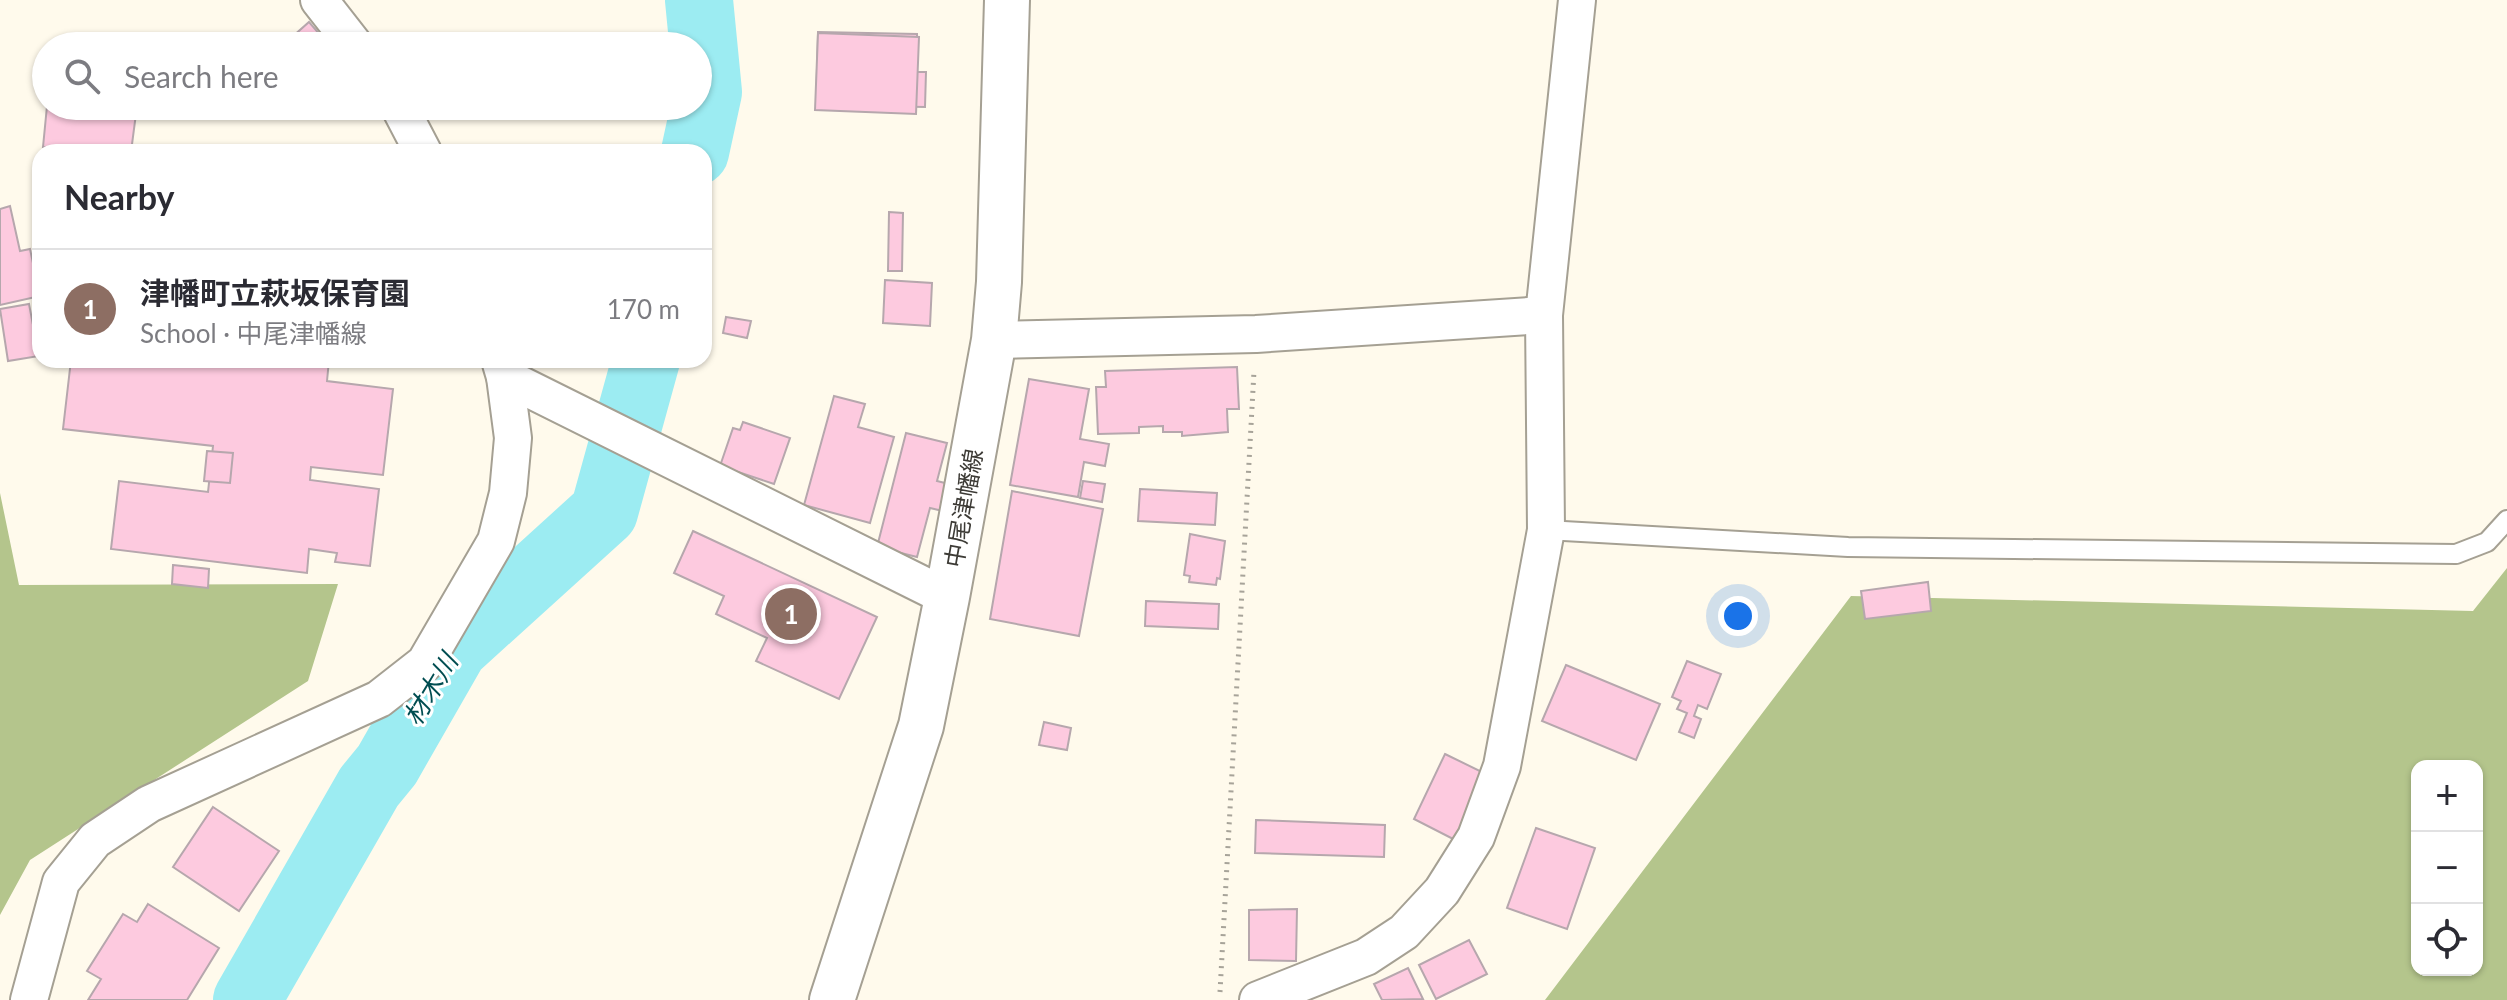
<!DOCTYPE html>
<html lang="en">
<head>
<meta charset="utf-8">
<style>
  body { margin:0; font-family:Lato,"Noto Sans JP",sans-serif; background:#f7f7f7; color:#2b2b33 }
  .controls { position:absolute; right:24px; bottom:24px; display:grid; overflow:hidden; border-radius:16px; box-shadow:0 2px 6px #0004 }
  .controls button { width:72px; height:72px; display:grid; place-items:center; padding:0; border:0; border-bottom:2px solid #e1e1e2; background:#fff; color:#2b2b33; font:40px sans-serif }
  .you { position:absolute; left:1738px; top:616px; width:28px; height:28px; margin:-20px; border:6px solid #fff; border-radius:50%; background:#1a73e8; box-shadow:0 0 0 12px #1a73e833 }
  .badge { display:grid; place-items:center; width:52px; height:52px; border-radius:50%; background:#d93025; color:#fff; font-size:26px; font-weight:700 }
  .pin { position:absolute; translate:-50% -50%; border:4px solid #fff; box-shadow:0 2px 8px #0006 }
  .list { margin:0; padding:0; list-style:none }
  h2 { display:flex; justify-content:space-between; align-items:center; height:104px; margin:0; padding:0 32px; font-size:34px }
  h2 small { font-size:26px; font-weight:400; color:#7c7c81 }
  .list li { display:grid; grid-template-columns:52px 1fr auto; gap:24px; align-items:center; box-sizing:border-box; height:120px; padding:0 32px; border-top:2px solid #e1e1e2 }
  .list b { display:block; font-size:30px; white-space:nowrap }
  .list p { margin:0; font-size:26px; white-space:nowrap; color:#7c7c81 }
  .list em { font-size:26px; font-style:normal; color:#7c7c81 }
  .icon { flex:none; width:44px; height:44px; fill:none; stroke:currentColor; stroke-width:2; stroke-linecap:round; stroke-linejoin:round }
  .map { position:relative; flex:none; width:2507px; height:1000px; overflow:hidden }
  .search { position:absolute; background:#fff; box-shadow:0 2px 6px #0004; left:32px; top:32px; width:680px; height:88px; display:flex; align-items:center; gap:20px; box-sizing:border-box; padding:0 28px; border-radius:44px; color:#7c7c81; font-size:30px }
  .panel { position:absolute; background:#fff; box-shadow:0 2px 6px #0004; left:32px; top:144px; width:680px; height:224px; border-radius:24px }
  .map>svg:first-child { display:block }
  .forest { fill:#b4c58c; fill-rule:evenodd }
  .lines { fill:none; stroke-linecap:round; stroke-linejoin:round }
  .river { stroke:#9cecf2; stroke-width:68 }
  .building { fill:#fdcadf; stroke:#b6a7ad; stroke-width:2 }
  .lane-casing { stroke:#a5a093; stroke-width:22 }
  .street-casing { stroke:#a5a093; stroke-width:40 }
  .secondary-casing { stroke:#a5a093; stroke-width:48 }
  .path { stroke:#a7a399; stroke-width:5; stroke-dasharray:2 6; stroke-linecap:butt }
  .lane { stroke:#fff; stroke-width:18 }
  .street { stroke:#fff; stroke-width:36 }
  .secondary { stroke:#fff; stroke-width:44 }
  .labels { text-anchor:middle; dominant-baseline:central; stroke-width:6; stroke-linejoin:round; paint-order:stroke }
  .street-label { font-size:24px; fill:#3d3b36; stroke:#fff }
  .water-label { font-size:26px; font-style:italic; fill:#004d51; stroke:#fff }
</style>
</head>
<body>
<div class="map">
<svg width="2507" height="1000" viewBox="0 0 2507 1000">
  <rect width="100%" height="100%" fill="#fffaec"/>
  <g class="forest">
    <polygon points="0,493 19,585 338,584 308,681 30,860 0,915"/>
    <path d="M2507,568v432h-962l306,-404 622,15zM2417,766h60v204h-60z"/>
  </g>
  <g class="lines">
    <g class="river">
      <polyline points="695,152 708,92 699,0"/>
      <polyline points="247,1000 369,787 387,765 454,648 604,512 646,360"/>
    </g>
  </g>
  <g class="building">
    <polygon points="309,22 328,44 282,46"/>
    <polygon points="818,32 917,34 917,72 926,72 925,107 816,105"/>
    <polygon points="818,33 919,37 916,114 815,110"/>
    <polygon points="47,106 137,106 131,152 86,152 43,147"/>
    <polygon points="10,206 20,251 30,249 40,296 0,305 0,209"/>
    <polygon points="889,212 903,213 902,271 888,271"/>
    <polygon points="885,280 932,283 930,326 883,323"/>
    <polygon points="29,304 39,356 8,361 0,309"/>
    <polygon points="726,317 751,321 747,338 723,333"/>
    <polygon points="71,360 329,360 327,381 393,389 383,475 311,467 310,480 379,489 370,566 335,562 337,553 309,549 307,573 111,549 119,481 208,492 213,446 63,429"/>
    <polygon points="1237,367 1239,409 1227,409 1228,432 1182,436 1182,432 1163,432 1163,426 1139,427 1139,433 1098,434 1096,387 1106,387 1105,371"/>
    <polygon points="1029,379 1089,389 1080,439 1109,444 1105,466 1084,462 1078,497 1010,485"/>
    <polygon points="834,396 865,404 858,427 894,437 870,523 804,505"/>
    <polygon points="743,422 790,438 774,484 720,466 733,428 740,430"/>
    <polygon points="906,433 947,443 937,481 953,485 947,512 930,508 917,557 877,547"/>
    <polygon points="207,451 233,453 230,483 204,481"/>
    <polygon points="1083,481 1105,484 1102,502 1080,498"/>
    <polygon points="1140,489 1217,493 1215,525 1138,521"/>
    <polygon points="1012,491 1103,509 1079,636 990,619"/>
    <polygon points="693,531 877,617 839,699 756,661 767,638 716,614 724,596 674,573"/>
    <polygon points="1190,534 1225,541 1220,579 1217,578 1216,585 1189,582 1190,576 1184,575"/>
    <polygon points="173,565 209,569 208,588 172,584"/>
    <polygon points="1928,582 1931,611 1865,619 1861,591"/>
    <polygon points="1146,601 1219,604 1218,629 1145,626"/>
    <polygon points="1687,661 1721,674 1707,709 1698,705 1694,716 1701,719 1694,738 1679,732 1687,713 1677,709 1681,701 1672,697"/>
    <polygon points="1566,665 1660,704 1636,760 1542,721"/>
    <polygon points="1044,722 1071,728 1067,750 1039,745"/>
    <polygon points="1445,754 1486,774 1461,843 1414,819"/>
    <polygon points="213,807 279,851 239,911 173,867"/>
    <polygon points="1256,820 1385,825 1384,857 1255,853"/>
    <polygon points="1536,828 1595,848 1567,929 1507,908"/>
    <polygon points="148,904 219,948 187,1000 88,1000 101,979 87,971 123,914 137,922"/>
    <polygon points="1297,909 1296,961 1249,960 1249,910"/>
    <polygon points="1469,940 1487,974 1436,999 1419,965"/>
    <polygon points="1408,968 1423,999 1382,1000 1374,984"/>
  </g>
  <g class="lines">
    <g class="lane-casing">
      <polyline id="lane" points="1546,530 1848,547 2456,554 2487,542 2507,520"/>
    </g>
    <g class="street-casing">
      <g id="street">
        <polyline points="319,0 355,46"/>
        <polyline points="399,106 423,152"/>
        <polyline points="994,340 1256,334 1544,315"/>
        <polyline points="505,377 947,597"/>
        <polyline points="29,1000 61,882 95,840 149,804 379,699 425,663 496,541 508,493 513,438 505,377 500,360"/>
        <polyline points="1258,1000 1366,957 1404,932 1442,891 1476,837 1502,766 1546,530 1544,315 1577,0"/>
      </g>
    </g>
    <g class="secondary-casing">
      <polyline id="secondary" points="832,1000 921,726 947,597 994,340 999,282 1007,0"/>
    </g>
    <polyline class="path" points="1220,992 1254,371"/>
    <use href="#lane" class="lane"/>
    <use href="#street" class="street"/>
    <use href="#secondary" class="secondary"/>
  </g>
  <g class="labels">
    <g class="street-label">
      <text transform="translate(963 508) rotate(-80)">中尾津幡線</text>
    </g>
    <g class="water-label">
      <text transform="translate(430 689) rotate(-59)">材木川</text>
    </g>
  </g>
</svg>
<div class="controls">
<button>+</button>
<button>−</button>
<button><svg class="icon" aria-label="locate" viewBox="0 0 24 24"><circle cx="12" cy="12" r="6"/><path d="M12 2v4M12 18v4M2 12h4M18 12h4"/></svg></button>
</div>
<div class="you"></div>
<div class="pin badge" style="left:791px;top:614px;background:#8d6e63">1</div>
<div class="search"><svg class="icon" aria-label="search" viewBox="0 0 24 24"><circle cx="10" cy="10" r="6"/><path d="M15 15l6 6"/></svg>Search here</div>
<section class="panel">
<h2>Nearby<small></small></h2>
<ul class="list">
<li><span class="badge" style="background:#8d6e63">1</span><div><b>津幡町立萩坂保育園</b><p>School · 中尾津幡線</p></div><em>170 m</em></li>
</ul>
</section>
</div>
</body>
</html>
